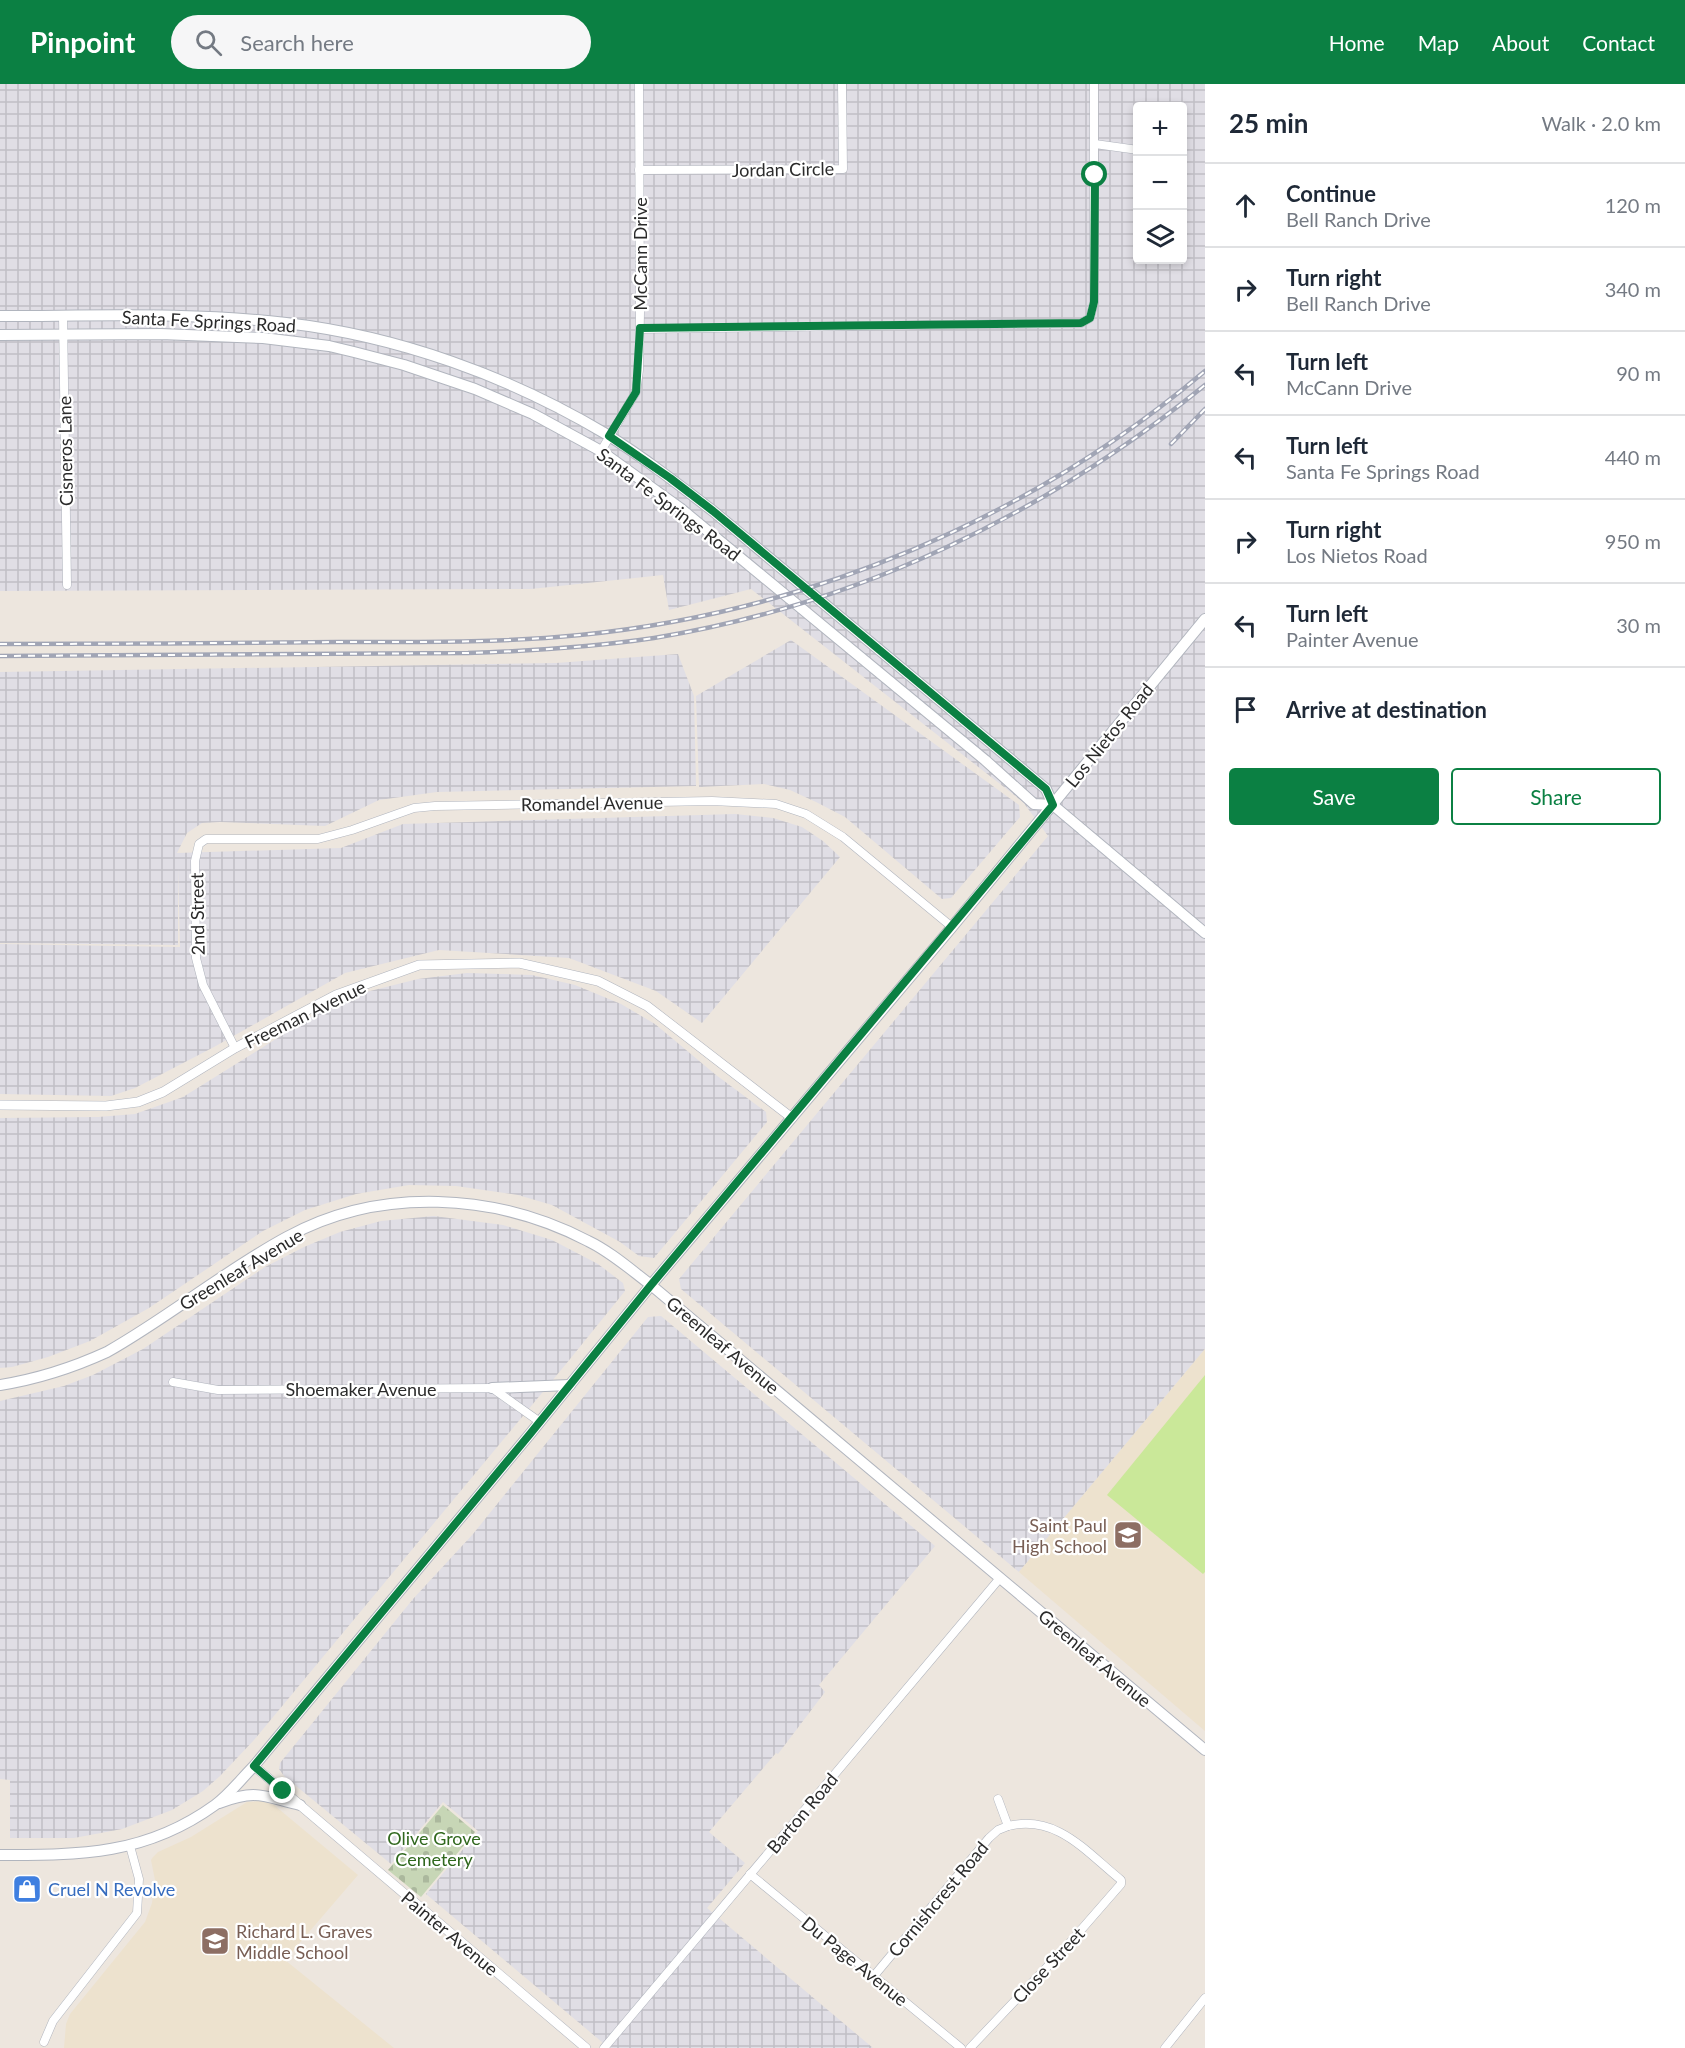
<!DOCTYPE html>
<html lang="en">
<head>
<meta charset="utf-8">
<style>
  body { margin:0; font-family:Lato,sans-serif; background:#f6f6f7; color:#1f2937 }
  .controls { position:absolute; right:18px; top:18px; display:grid; overflow:hidden; border-radius:6px; box-shadow:0 3px 9px #0003 }
  .controls button { width:54px; height:54px; display:grid; place-items:center; padding:0; border:0; border-bottom:2px solid #e0e1e3; background:#fff; color:#1f2937; font:30px sans-serif }
  .stop { position:absolute; width:18px; height:18px; margin:-14px; border:4px solid #0b8043; border-radius:50%; background:#fff }
  .stop.end { background:#0b8043; border-color:#fff; box-shadow:0 2px 6px #0008 }
  .list { margin:0; padding:0; list-style:none }
  h2 { display:flex; justify-content:space-between; align-items:center; height:78px; margin:0; padding:0 24px; font-size:26px }
  h2 small { font-size:20px; font-weight:400; color:#747a83 }
  .list li { display:grid; grid-template-columns:39px 1fr auto; gap:18px; align-items:center; box-sizing:border-box; height:84px; padding:0 24px; border-top:2px solid #e0e1e3 }
  .list b { display:block; font-size:22px; white-space:nowrap }
  .list p { margin:0; font-size:20px; white-space:nowrap; color:#747a83 }
  .list em { font-size:20px; font-style:normal; color:#747a83 }
  .actions { display:flex; gap:12px; padding:18px 24px }
  .actions a { flex:1; padding:14px 0; border:2px solid #0b8043; border-radius:6px; text-align:center; font-size:21px; color:#0b8043 }
  .actions .main { background:#0b8043; color:#fff }
  .icon { flex:none; width:33px; height:33px; fill:none; stroke:currentColor; stroke-width:2; stroke-linecap:round; stroke-linejoin:round }
  .map { position:relative; flex:none; width:1205px; height:1964px; overflow:hidden }
  header { display:flex; align-items:center; gap:36px; box-sizing:border-box; height:84px; padding:0 30px; background:#0b8043; color:#fff }
  header strong { font-size:28px }
  nav { display:flex; gap:33px; margin-inline-start:auto; font-size:21px }
  .search { width:420px; height:54px; background:#f6f6f7; display:flex; align-items:center; gap:15px; box-sizing:border-box; padding:0 21px; border-radius:33px; color:#747a83; font-size:22px }
  main { display:flex }
  aside { flex:1; background:#fff }
  .map>svg:first-child { display:block }
  .industrial { fill:url(#industrial-grid); fill-rule:evenodd }
  .education { fill:#ede2ce }
  .cemetery { fill:url(#cemetery-stones) }
  .pitch { fill:#cae899 }
  .lines { fill:none; stroke-linecap:round; stroke-linejoin:round }
  .minor-casing { stroke:#b1b5be; stroke-width:9 }
  .tertiary-casing { stroke:#b1b5be; stroke-width:10 }
  .secondary-casing { stroke:#b1b5be; stroke-width:12 }
  .minor { stroke:#fff; stroke-width:8 }
  .tertiary { stroke:#fff; stroke-width:9 }
  .secondary { stroke:#fff; stroke-width:10 }
  .rail-casing { stroke:#a1a5b5; stroke-width:4.5 }
  .rail { stroke:#fff; stroke-width:2; stroke-dasharray:7; stroke-linecap:butt }
  .route { stroke:#0b8043; stroke-width:8 }
  .labels { text-anchor:middle; dominant-baseline:central; stroke-width:4.5; stroke-linejoin:round; paint-order:stroke }
  .street-label { font-size:18px; fill:#2b2b2b; stroke:#fff }
  .education-label { font-size:18px; fill:#785e54; stroke:#fff; text-anchor:end }
  .park-label { font-size:18px; fill:#2f671d; stroke:#fff }
  .shop-label { font-size:18px; fill:#366cbe; stroke:#fff; text-anchor:start }
</style>
</head>
<body>
<header>
<strong>Pinpoint</strong>
<div class="search"><svg class="icon" aria-label="search" viewBox="0 0 24 24"><circle cx="10" cy="10" r="6"/><path d="M15 15l6 6"/></svg>Search here</div>
<nav><a>Home</a><a>Map</a><a>About</a><a>Contact</a></nav>
</header>
<main>
<div class="map">
<svg width="1205" height="1964" viewBox="0 0 1205 1964">
  <defs>
    <pattern id="industrial-grid" width="8" height="8" patternUnits="userSpaceOnUse" patternTransform="scale(1.5)"><rect width="8" height="8" fill="#e0dee5"/><path d="M0 4h8M4 0v8" fill="none" stroke="#c0bfc5"/></pattern>
    <pattern id="cemetery-stones" width="16" height="16" patternUnits="userSpaceOnUse" patternTransform="scale(1.5)"><rect width="16" height="16" fill="#c7d6b6"/><path d="M2 7V4a2 2 0 0 1 4 0v3zM10 15v-3a2 2 0 0 1 4 0v3z" fill="#abb89d"/></pattern>
  </defs>
  <rect width="100%" height="100%" fill="#ede6de"/>
  <g class="industrial">
    <path d="M0,0h1205v1265l-186,223 -338,-283 -2,-10 369,-443 -25,-34 -272,-213 -82,21 -6,-35 -132,14 -531,2zM1138,22h44v154h-44z"/>
    <polygon points="791,556 1019,721 1020,733 951,814 942,815 845,733 816,718 790,706 764,700 699,703 696,612"/>
    <polygon points="678,570 694,612 696,702 437,708 379,716 325,742 220,738 202,739 187,749 177,769 341,764 403,740 735,730 773,734 802,743 823,757 840,773 702,939 656,907 569,874 439,866 345,889 214,963 135,1004 111,1012 0,1010 0,860 180,863 178,784 178,861 0,859 0,588 556,579"/>
    <polygon points="467,889 532,891 575,901 621,920 655,940 716,991 766,1028 767,1038 654,1174 639,1172 620,1158 552,1121 518,1111 456,1102 409,1101 356,1110 305,1126 263,1147 149,1224 90,1257 48,1273 12,1283 0,1284 0,1034 98,1033 135,1030 183,1013 319,928 362,909 418,895"/>
    <polygon points="434,1132 503,1141 552,1156 598,1180 623,1199 625,1207 566,1280 254,1656 220,1692 203,1707 172,1726 122,1745 74,1754 10,1754 10,1696 0,1695 0,1317 64,1302 93,1291 143,1265 265,1183 304,1163 340,1148 381,1137"/>
    <polygon points="661,1232 935,1462 819,1601 825,1608 778,1670 776,1669 709,1748 745,1779 707,1824 873,1964 609,1964 426,1810 478,1747 443,1718 391,1780 284,1692 279,1685 280,1679 413,1515 473,1450 648,1233"/>
  </g>
  <g class="education">
    <polygon points="1205,1265 1205,1647 1019,1488"/>
    <polygon points="262,1717 274,1721 358,1791 285,1876 394,1964 64,1964 66,1940 70,1930 145,1838 152,1819 155,1796 151,1776 153,1773 158,1768 191,1753 247,1718"/>
  </g>
  <polygon class="cemetery" points="443,1721 475,1748 421,1813 388,1786"/>
  <polygon class="pitch" points="1205,1291 1205,1488 1203,1490 1107,1411"/>
  <g class="lines">
    <g class="minor-casing">
      <g id="minor">
        <polyline points="1095,60 1138,66"/>
        <polyline points="639,86 843,85 842,0"/>
        <polyline points="63,232 67,501"/>
        <polyline points="640,245 1081,239 1090,234 1094,218 1094,0"/>
        <polyline points="601,367 636,308 639,286 640,228 639,0"/>
        <polyline points="235,964 203,901 196,874 195,777 199,760 206,755 318,755 352,746 414,724 435,722 712,717 776,720 806,730 843,753 952,843"/>
        <polyline points="173,1298 218,1306 492,1304 540,1338"/>
        <polyline points="750,1790 961,1964"/>
        <polyline points="873,1893 989,1754 998,1746 1008,1742 998,1715"/>
        <polyline points="44,1958 53,1937 137,1829 139,1795 130,1762"/>
        <polyline points="604,1964 1000,1494"/>
        <path d="M970,1964l97,-102 54,-62v-4c-35,-28 -64,-66 -113,-54"/>
        <polyline points="1165,1964 1205,1914"/>
      </g>
    </g>
    <g class="tertiary-casing">
      <g id="tertiary">
        <polyline points="0,1021 106,1022 138,1018 163,1008 235,964 336,911 419,881 519,879 598,897 647,922 792,1034"/>
        <polyline points="254,1682 586,1964"/>
      </g>
    </g>
    <g class="secondary-casing">
      <g id="secondary">
        <path d="M0,232c94,0 193,-4 286,7 112,13 223,53 320,111 37,23 72,50 107,77l333,278 7,16 152,128"/>
        <polyline points="0,251 161,250 263,254 329,262 354,268 404,281 475,305 533,330 601,367 680,424 985,676 1034,720 1053,721"/>
        <path d="M0,1301c38,-6 72,-17 107,-33 62,-35 117,-81 180,-115 93,-51 209,-44 301,4 23,11 43,29 63,44l554,465"/>
        <polyline points="492,1304 570,1301"/>
        <path d="M219,1719c38,-14 43,-7 81,2"/>
        <path d="M0,1771c81,0 146,0 215,-50 14,-10 26,-26 39,-39l276,-332 121,-149 301,-358 253,-308"/>
      </g>
    </g>
    <use href="#minor" class="minor"/>
    <use href="#tertiary" class="tertiary"/>
    <use href="#secondary" class="secondary"/>
    <g class="rail-casing">
      <g id="rail">
        <polyline points="1171,360 1205,325"/>
        <path d="M0,560c113,0 225,-1 338,-2 81,0 162,1 242,-7 228,-23 450,-116 625,-264"/>
        <path d="M0,572l468,-3c62,-2 125,-6 186,-15 203,-33 392,-124 551,-253"/>
      </g>
    </g>
    <use href="#rail" class="rail"/>
  </g>
  <g class="lines">
    <polyline class="route" points="283,1707 254,1682 530,1350 651,1201 1053,721 1046,705 713,427 670,394 609,352 636,308 640,244 1081,239 1090,234 1094,218 1095,91"/>
  </g>
  <defs>
    <g id="school-square" transform="scale(1.5)"><rect x="-9" y="-9" width="18" height="18" rx="4" fill="#8d6e63" stroke="#fff"/><path d="M0-5L7-2L0 1L-7-2ZM-4 1L0 2.5L4 1V4Q0 6-4 4Z" fill="#fff"/></g>
    <g id="shop-square" transform="scale(1.5)"><rect x="-9" y="-9" width="18" height="18" rx="4" fill="#3f7fe0" stroke="#fff"/><path d="M-5-2.5h2.3a2.7 3.5 0 0 1 5.4 0H5L5.5 6h-11ZM-1.5-2.5h3a1.5 2.3 0 0 0-3 0Z" fill="#fff"/></g>
  </defs>
  <g fill-rule="evenodd">
    <use href="#school-square" x="1128" y="1451"/>
    <use href="#shop-square" x="27" y="1805"/>
    <use href="#school-square" x="215" y="1857"/>
  </g>
  <g class="labels">
    <g class="street-label">
      <text transform="translate(783 85) rotate(-1)">Jordan Circle</text>
      <text transform="translate(640 170) rotate(-90)">McCann Drive</text>
      <text transform="translate(209 237) rotate(3)">Santa Fe Springs Road</text>
      <text transform="translate(65 367) rotate(-91)">Cisneros Lane</text>
      <text transform="translate(669 420) rotate(37)">Santa Fe Springs Road</text>
      <text transform="translate(1109 651) rotate(-51)">Los Nietos Road</text>
      <text transform="translate(592 719) rotate(-1)">Romandel Avenue</text>
      <text transform="translate(197 830) rotate(-91)">2nd Street</text>
      <text transform="translate(305 930) rotate(-26)">Freeman Avenue</text>
      <text transform="translate(241 1185) rotate(-31)">Greenleaf Avenue</text>
      <text transform="translate(723 1261) rotate(40)">Greenleaf Avenue</text>
      <text x="361" y="1305">Shoemaker Avenue</text>
      <text transform="translate(1095 1574) rotate(40)">Greenleaf Avenue</text>
      <text transform="translate(802 1729) rotate(-50)">Barton Road</text>
      <text transform="translate(938 1815) rotate(-50)">Cornishcrest Road</text>
      <text transform="translate(450 1849) rotate(40)">Painter Avenue</text>
      <text transform="translate(855 1877) rotate(39)">Du Page Avenue</text>
      <text transform="translate(1048 1881) rotate(-47)">Close Street</text>
    </g>
    <g class="education-label">
      <text x="1107" y="1441">Saint Paul<tspan x="1107" dy="21">High School</tspan></text>
      <text x="236" y="1847" text-anchor="start">Richard L. Graves<tspan x="236" dy="21">Middle School</tspan></text>
    </g>
    <g class="park-label">
      <text x="434" y="1754">Olive Grove<tspan x="434" dy="21">Cemetery</tspan></text>
    </g>
    <g class="shop-label">
      <text x="48" y="1805">Cruel N Revolve</text>
    </g>
  </g>
</svg>
<div class="controls">
<button>+</button>
<button>−</button>
<button><svg class="icon" aria-label="layers" viewBox="0 0 24 24"><path d="M12 4l9 5-9 5-9-5zM3 14l9 5 9-5"/></svg></button>
</div>
<div class="stop" style="left:1095px;top:91px"></div>
<div class="stop end" style="left:283px;top:1707px"></div>
</div>
<aside>
<h2>25 min<small>Walk · 2.0 km</small></h2>
<ul class="list">
<li><svg class="icon" aria-label="ahead" viewBox="0 0 24 24"><path d="M12 20V5M6 11l6-6 6 6"/></svg><div><b>Continue</b><p>Bell Ranch Drive</p></div><em>120 m</em></li>
<li><svg class="icon" aria-label="right" viewBox="0 0 24 24"><path d="M7 20v-9h11M14 6l5 5-5 5"/></svg><div><b>Turn right</b><p>Bell Ranch Drive</p></div><em>340 m</em></li>
<li><svg class="icon" aria-label="left" viewBox="0 0 24 24"><path d="M17 20v-9H6M10 6l-5 5 5 5"/></svg><div><b>Turn left</b><p>McCann Drive</p></div><em>90 m</em></li>
<li><svg class="icon" aria-label="left" viewBox="0 0 24 24"><path d="M17 20v-9H6M10 6l-5 5 5 5"/></svg><div><b>Turn left</b><p>Santa Fe Springs Road</p></div><em>440 m</em></li>
<li><svg class="icon" aria-label="right" viewBox="0 0 24 24"><path d="M7 20v-9h11M14 6l5 5-5 5"/></svg><div><b>Turn right</b><p>Los Nietos Road</p></div><em>950 m</em></li>
<li><svg class="icon" aria-label="left" viewBox="0 0 24 24"><path d="M17 20v-9H6M10 6l-5 5 5 5"/></svg><div><b>Turn left</b><p>Painter Avenue</p></div><em>30 m</em></li>
<li><svg class="icon" aria-label="arrive" viewBox="0 0 24 24"><path d="M6 21V4h12l-3 4 3 4H6"/></svg><div><b>Arrive at destination</b></div></li>
</ul>
<div class="actions"><a class="main">Save</a><a>Share</a></div>
</aside>
</main>
</body>
</html>
